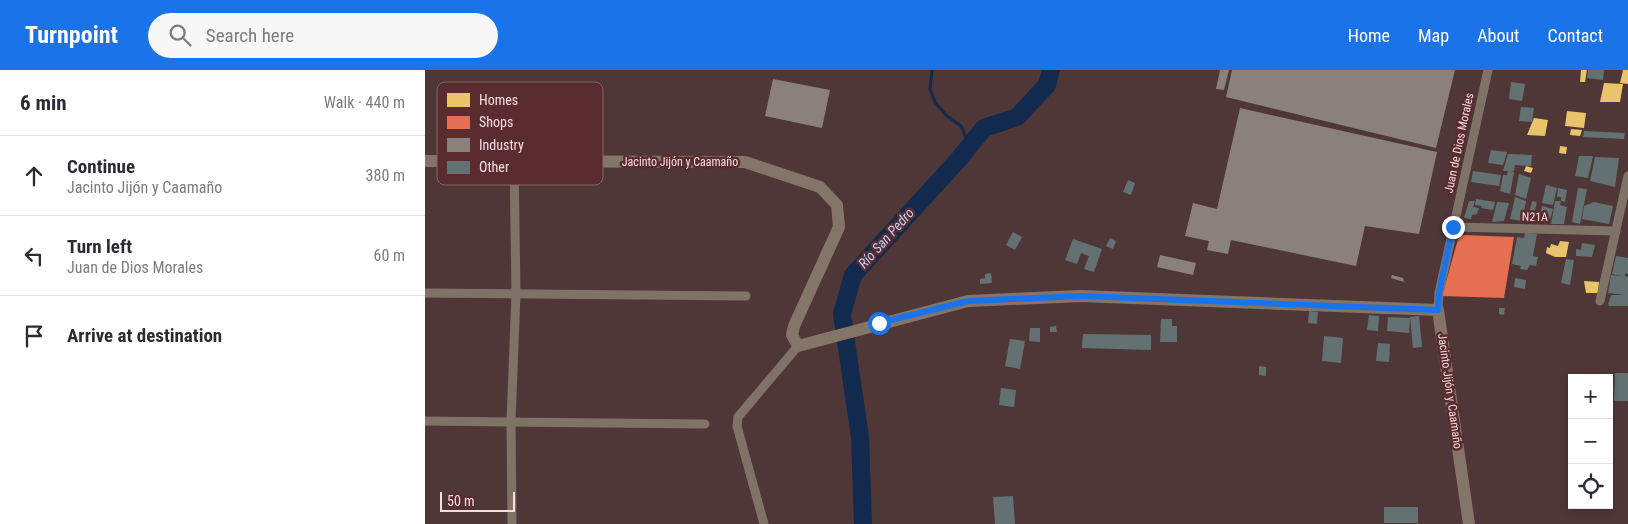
<!DOCTYPE html>
<html lang="en">
<head>
<meta charset="utf-8">
<style>
  body { margin:0; font-family:"Roboto Condensed",sans-serif; background:#f7f7f7; color:#2b2b33 }
  .controls { position:absolute; right:15px; bottom:15px; display:grid; overflow:hidden; border-radius:0px; box-shadow:0 2px 8px #0003 }
  .controls button { width:45px; height:45px; display:grid; place-items:center; padding:0; border:0; border-bottom:1px solid #e1e1e2; background:#fff; color:#2b2b33; font:25px sans-serif }
  .scale { position:absolute; left:15px; bottom:12px; width:75px; box-sizing:border-box; padding-left:5px; border:2px solid #fadcdd; border-top:0; font-size:14px; line-height:18px; white-space:nowrap; color:#fadcdd; -webkit-text-stroke:4px #592d30; paint-order:stroke }
  .stop { position:absolute; width:15px; height:15px; margin:-11px; border:4px solid #1a73e8; border-radius:50%; background:#fff }
  .stop.end { background:#1a73e8; border-color:#fff; box-shadow:0 1px 5px #0008 }
  .list { margin:0; padding:0; list-style:none }
  h2 { display:flex; justify-content:space-between; align-items:center; height:65px; margin:0; padding:0 20px; font-size:21px }
  h2 small { font-size:16px; font-weight:400; color:#7c7c81 }
  .list li { display:grid; grid-template-columns:32px 1fr auto; gap:15px; align-items:center; box-sizing:border-box; height:80px; padding:0 20px; border-top:1px solid #e1e1e2 }
  .list b { display:block; font-size:19px; white-space:nowrap }
  .list p { margin:0; font-size:16px; white-space:nowrap; color:#7c7c81 }
  .list em { font-size:16px; font-style:normal; color:#7c7c81 }
  .icon { flex:none; width:28px; height:28px; fill:none; stroke:currentColor; stroke-width:2; stroke-linecap:round; stroke-linejoin:round }
  .map { position:relative; flex:none; width:1203px; height:454px; overflow:hidden }
  header { display:flex; align-items:center; gap:30px; box-sizing:border-box; height:70px; padding:0 25px; background:#1a73e8; color:#fff }
  header strong { font-size:24px }
  nav { display:flex; gap:28px; margin-inline-start:auto; font-size:18px }
  .search { width:350px; height:45px; background:#f7f7f7; display:flex; align-items:center; gap:12px; box-sizing:border-box; padding:0 18px; border-radius:28px; color:#7c7c81; font-size:19px }
  main { display:flex }
  aside { flex:1; background:#fff }
  .map>svg:first-child { display:block }
  .homes { fill:#e9c46a }
  .shops { fill:#e76f51 }
  .industry { fill:#8a817c }
  .lines { fill:none; stroke-linecap:round; stroke-linejoin:round }
  .stream { stroke:#112a4e; stroke-width:3 }
  .river { stroke:#112a4e; stroke-width:18 }
  .building { fill:#647172 }
  .street { stroke:#7f7368; stroke-width:9 }
  .secondary { stroke:#847569; stroke-width:12 }
  .route { stroke:#1a73e8; stroke-width:6 }
  .labels { text-anchor:middle; dominant-baseline:central; stroke-width:5; stroke-linejoin:round; paint-order:stroke }
  .street-label { font-size:12px; fill:#fadcdd; stroke:#592d30 }
  .water-label { font-size:14px; font-style:italic; fill:#b6d4fd; stroke:#592d30 }
  .key { fill:#592d30; stroke:#896264; stroke-width:1 }
  .key-label { font-size:14px; fill:#fadcdd }
</style>
</head>
<body>
<header>
<strong>Turnpoint</strong>
<div class="search"><svg class="icon" aria-label="search" viewBox="0 0 24 24"><circle cx="10" cy="10" r="6"/><path d="M15 15l6 6"/></svg>Search here</div>
<nav><a>Home</a><a>Map</a><a>About</a><a>Contact</a></nav>
</header>
<main>
<aside>
<h2>6 min<small>Walk · 440 m</small></h2>
<ul class="list">
<li><svg class="icon" aria-label="ahead" viewBox="0 0 24 24"><path d="M12 20V5M6 11l6-6 6 6"/></svg><div><b>Continue</b><p>Jacinto Jijón y Caamaño</p></div><em>380 m</em></li>
<li><svg class="icon" aria-label="left" viewBox="0 0 24 24"><path d="M17 20v-9H6M10 6l-5 5 5 5"/></svg><div><b>Turn left</b><p>Juan de Dios Morales</p></div><em>60 m</em></li>
<li><svg class="icon" aria-label="arrive" viewBox="0 0 24 24"><path d="M6 21V4h12l-3 4 3 4H6"/></svg><div><b>Arrive at destination</b></div></li>
</ul>
</aside>
<div class="map">
<svg width="1203" height="454" viewBox="0 0 1203 454">
  <rect width="100%" height="100%" fill="#4f3738"/>
  <g class="homes">
    <polygon points="1156,0 1162,0 1160,12 1155,12"/>
    <polygon points="1198,0 1203,0 1203,14 1195,13"/>
    <polygon points="1179,13 1198,14 1195,32 1175,32"/>
    <polygon points="1142,41 1161,43 1159,58 1140,56"/>
    <polygon points="1109,48 1123,50 1120,66 1102,65"/>
    <polygon points="1146,59 1157,60 1155,66 1145,65"/>
    <polygon points="1135,76 1142,77 1141,84 1134,83"/>
    <polygon points="1101,96 1108,98 1106,103 1099,101"/>
    <polygon points="1135,171 1144,172 1141,187 1130,187 1121,183 1122,177 1125,178 1126,174 1133,176"/>
    <polygon points="1159,211 1174,212 1173,223 1161,223"/>
  </g>
  <polygon class="shops" points="1038,165 1089,167 1079,228 1017,226 1033,169"/>
  <g class="industry">
    <polygon points="795,0 804,0 799,20 791,19"/>
    <polygon points="807,0 1030,0 1011,78 801,27"/>
    <polygon points="348,9 405,20 397,58 340,46"/>
    <polygon points="815,38 1012,82 994,164 940,156 931,196 806,170 803,184 782,180 784,171 760,166 768,133 792,139"/>
    <polygon points="735,185 771,193 768,205 732,197"/>
    <polygon points="967,205 978,208 979,212 966,208"/>
  </g>
  <g class="lines">
    <polyline class="stream" points="507,0 505,19 510,32 521,45 536,56 545,75"/>
    <polyline class="river" points="438,454 435,367 417,244 428,205 534,89 559,58 592,47 622,15 626,0"/>
  </g>
  <g class="building">
    <polygon points="1163,0 1179,0 1178,10 1162,8"/>
    <polygon points="1086,12 1100,14 1097,31 1084,29"/>
    <polygon points="1096,37 1109,38 1107,52 1094,51"/>
    <polygon points="1159,61 1200,63 1199,69 1158,67"/>
    <polygon points="1066,80 1082,82 1078,95 1063,93"/>
    <polygon points="1083,84 1107,85 1106,96 1090,95 1089,101 1085,101 1089,102 1085,124 1075,121 1078,105 1082,105 1083,101 1078,101"/>
    <polygon points="1154,86 1168,86 1163,108 1150,106"/>
    <polygon points="1170,87 1194,88 1190,117 1165,111"/>
    <polygon points="1048,101 1076,105 1074,116 1046,112"/>
    <polygon points="1094,104 1106,108 1101,129 1090,125"/>
    <polygon points="703,110 710,113 706,125 698,122"/>
    <polygon points="1121,115 1132,118 1128,135 1117,133"/>
    <polygon points="1133,118 1142,120 1140,132 1136,131 1136,127 1132,127"/>
    <polygon points="1153,118 1162,119 1155,154 1147,152"/>
    <polygon points="1090,127 1101,131 1097,151 1085,149"/>
    <polygon points="1051,129 1070,132 1068,140 1056,138 1057,136 1050,135"/>
    <polygon points="1044,131 1050,131 1048,137 1054,138 1052,144 1047,145 1046,149 1039,148"/>
    <polygon points="1107,131 1112,132 1107,152 1102,151"/>
    <polygon points="1130,131 1136,131 1135,135 1142,137 1139,154 1126,154"/>
    <polygon points="1072,132 1084,133 1079,151 1067,152"/>
    <polygon points="1169,132 1188,136 1184,154 1157,149 1159,136"/>
    <polygon points="1117,136 1128,139 1124,153 1112,153"/>
    <polygon points="588,162 597,167 590,180 581,175"/>
    <polygon points="1100,163 1112,164 1108,186 1113,187 1111,196 1105,195 1102,200 1095,199 1096,196 1087,194 1092,167 1099,168"/>
    <polygon points="685,168 691,171 688,179 681,176"/>
    <polygon points="648,169 677,179 669,202 659,199 664,186 656,183 652,194 640,190"/>
    <polygon points="1157,173 1170,175 1167,187 1151,186 1151,179 1156,180"/>
    <polygon points="1191,186 1203,188 1203,204 1200,203 1200,206 1203,207 1203,236 1184,236 1183,234 1186,225 1199,225 1183,223 1186,205 1197,206 1187,204"/>
    <polygon points="1141,189 1149,190 1145,215 1136,213"/>
    <polygon points="566,203 567,213 555,214 555,209 560,208 560,204"/>
    <polygon points="1090,208 1101,210 1100,219 1089,217"/>
    <polygon points="1074,238 1080,238 1079,245 1074,244"/>
    <polygon points="884,241 893,242 892,254 883,253"/>
    <polygon points="944,245 954,246 953,261 942,260"/>
    <polygon points="994,246 997,277 988,278 985,247"/>
    <polygon points="963,247 985,248 984,263 962,261"/>
    <polygon points="736,249 747,249 747,256 752,256 752,272 735,272"/>
    <polygon points="631,256 632,262 625,262 625,257"/>
    <polygon points="605,258 615,258 615,272 604,271"/>
    <polygon points="658,264 726,265 726,280 657,278"/>
    <polygon points="899,266 918,268 916,293 897,291"/>
    <polygon points="585,269 600,271 595,299 580,296"/>
    <polygon points="953,273 965,274 964,292 951,291"/>
    <polygon points="834,296 841,297 841,306 834,305"/>
    <polygon points="1190,303 1203,303 1203,331 1189,331"/>
    <polygon points="576,318 591,320 589,337 574,335"/>
    <polygon points="588,426 590,454 570,454 568,427"/>
    <rect x="959" y="437" width="34" height="16"/>
  </g>
  <g class="lines">
    <g class="street">
      <polyline points="1029,157 1191,161"/>
      <polyline points="0,223 321,226"/>
      <polyline points="1175,231 1203,106"/>
      <polyline points="1013,240 1014,223 1063,0"/>
      <polyline points="0,351 280,354"/>
      <polyline points="87,454 86,351 91,224 89,91"/>
      <polyline points="339,454 312,356 313,347 373,276"/>
    </g>
    <polyline class="secondary" points="0,91 320,92 395,117 412,135 414,157 369,256 367,265 373,276 543,231 656,226 1013,240 1044,454"/>
  </g>
  <g class="lines">
    <polyline class="route" points="454,253 543,231 656,226 1013,240 1014,223 1028,157"/>
  </g>
  <g class="labels">
    <g class="street-label">
      <text transform="translate(1034 73) rotate(-78)">Juan de Dios Morales</text>
      <text x="255" y="92">Jacinto Jijón y Caamaño</text>
      <text transform="translate(1110 147) rotate(1)">N21A</text>
      <text transform="translate(1025 321) rotate(82)">Jacinto Jijón y Caamaño</text>
    </g>
    <g class="water-label">
      <text transform="translate(461 168) rotate(-48)">Río San Pedro</text>
    </g>
  </g>
  <rect x="12" y="12" width="166" height="103" rx="8" class="key"/>
  <rect x="22" y="23" width="23" height="14" fill="#e9c46a"/>
  <rect x="22" y="46" width="23" height="13" fill="#e76f51"/>
  <rect x="22" y="68" width="23" height="14" fill="#8a817c"/>
  <rect x="22" y="91" width="23" height="13" fill="#647172"/>
  <g class="key-label">
    <text x="54" y="35">Homes</text>
    <text x="54" y="57">Shops</text>
    <text x="54" y="80">Industry</text>
    <text x="54" y="102">Other</text>
  </g>
</svg>
<div class="controls">
<button>+</button>
<button>−</button>
<button><svg class="icon" aria-label="locate" viewBox="0 0 24 24"><circle cx="12" cy="12" r="6"/><path d="M12 2v4M12 18v4M2 12h4M18 12h4"/></svg></button>
</div>
<div class="scale">50 m</div>
<div class="stop" style="left:454px;top:253px"></div>
<div class="stop end" style="left:1028px;top:157px"></div>
</div>
</main>
</body>
</html>
